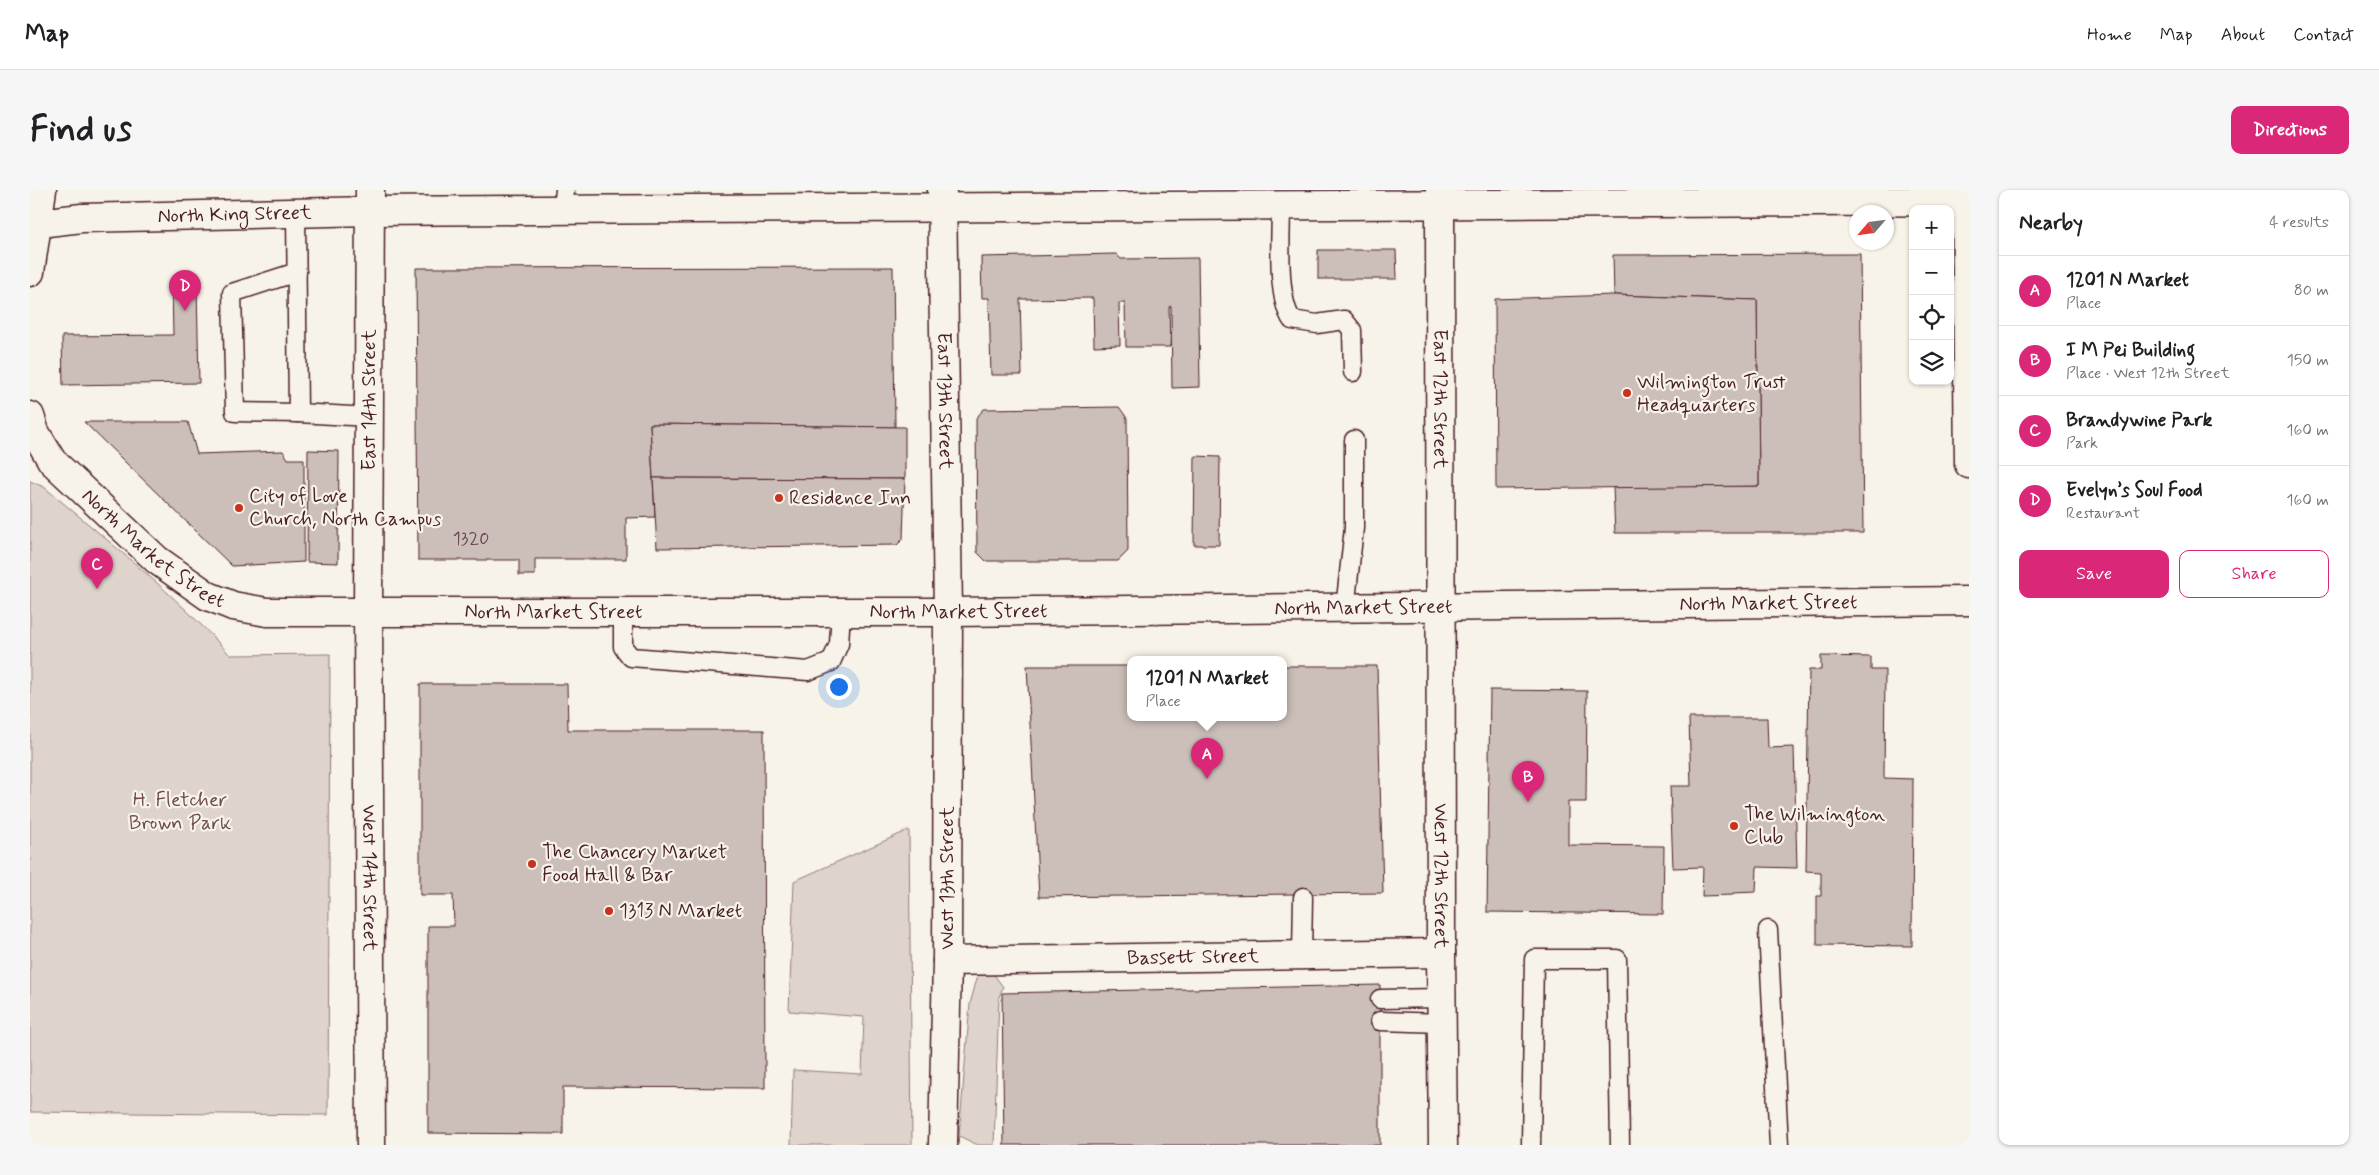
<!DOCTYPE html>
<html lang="en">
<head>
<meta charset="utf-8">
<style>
  body { margin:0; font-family:Mynerve,sans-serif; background:#f6f6f6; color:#202124 }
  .controls { position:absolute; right:15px; top:15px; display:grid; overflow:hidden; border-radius:10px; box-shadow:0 1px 4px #0004 }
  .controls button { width:45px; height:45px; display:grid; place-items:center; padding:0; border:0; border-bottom:1px solid #e0e0e0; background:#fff; color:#202124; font:25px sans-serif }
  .compass { position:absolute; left:1819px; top:15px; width:45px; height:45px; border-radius:50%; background:#fff; box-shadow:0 1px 4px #0004; rotate:242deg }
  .you { position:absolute; left:808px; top:496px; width:18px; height:18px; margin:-12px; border:4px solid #fff; border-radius:50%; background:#1a73e8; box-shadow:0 0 0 8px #1a73e833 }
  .badge { display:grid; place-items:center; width:32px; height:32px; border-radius:50%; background:#db2777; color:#fff; font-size:16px; font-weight:700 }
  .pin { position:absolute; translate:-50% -41px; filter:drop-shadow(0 1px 2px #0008) }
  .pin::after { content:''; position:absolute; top:26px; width:18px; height:15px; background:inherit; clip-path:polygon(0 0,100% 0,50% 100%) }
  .popup { position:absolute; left:1097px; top:466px; width:160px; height:65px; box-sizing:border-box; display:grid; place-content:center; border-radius:10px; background:#fff; filter:drop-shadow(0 1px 4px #0005); font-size:16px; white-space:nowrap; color:#757577 }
  .popup b { font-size:19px; color:#202124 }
  .popup::after { content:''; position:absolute; left:50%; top:100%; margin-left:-10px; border:10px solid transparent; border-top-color:#fff }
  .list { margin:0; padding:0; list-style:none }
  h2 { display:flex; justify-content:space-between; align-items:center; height:65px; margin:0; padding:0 20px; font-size:21px }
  h2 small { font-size:16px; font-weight:400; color:#757577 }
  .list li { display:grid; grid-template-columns:32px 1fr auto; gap:15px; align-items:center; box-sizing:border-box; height:70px; padding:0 20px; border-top:1px solid #e0e0e0 }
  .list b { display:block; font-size:19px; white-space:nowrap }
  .list p { margin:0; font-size:16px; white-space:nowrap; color:#757577 }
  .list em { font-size:16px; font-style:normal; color:#757577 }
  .actions { display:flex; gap:10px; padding:15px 20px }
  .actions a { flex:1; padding:11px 0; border:1px solid #db2777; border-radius:10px; text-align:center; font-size:18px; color:#db2777 }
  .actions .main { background:#db2777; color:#fff }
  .icon { flex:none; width:28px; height:28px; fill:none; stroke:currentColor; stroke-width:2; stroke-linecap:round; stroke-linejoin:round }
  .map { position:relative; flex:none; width:1939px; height:955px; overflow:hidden; border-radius:10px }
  header { display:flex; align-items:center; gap:30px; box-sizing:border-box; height:70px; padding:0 25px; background:#fff; border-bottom:1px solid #e0e0e0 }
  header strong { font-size:24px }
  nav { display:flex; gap:28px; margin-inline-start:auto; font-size:18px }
  .intro { display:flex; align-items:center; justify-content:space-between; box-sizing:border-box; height:120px; padding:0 30px }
  h1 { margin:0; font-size:35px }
  .button { padding:12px 22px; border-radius:10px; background:#db2777; color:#fff; font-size:18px; font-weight:700 }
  main { display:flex; gap:30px; padding:0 30px }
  aside { flex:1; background:#fff; border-radius:10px; box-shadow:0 1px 4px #0004 }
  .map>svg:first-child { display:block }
  .green { fill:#ded4cc; stroke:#947a7c }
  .building { fill:#ccbfb9; stroke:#4a1f2b }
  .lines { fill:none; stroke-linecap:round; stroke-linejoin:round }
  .lane-casing { stroke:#4a1f2b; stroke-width:21 }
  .street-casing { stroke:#4a1f2b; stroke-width:31 }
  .primary-casing { stroke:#4a1f2b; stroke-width:31 }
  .lane { stroke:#f7f3e8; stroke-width:18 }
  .street { stroke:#f7f3e8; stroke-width:28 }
  .primary { stroke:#f7f3e8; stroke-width:28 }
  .poi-dot { fill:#c8321e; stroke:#f7f3e8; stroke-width:2 }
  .labels { text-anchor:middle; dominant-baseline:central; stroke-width:4.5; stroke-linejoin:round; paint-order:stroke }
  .number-label { font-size:18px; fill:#6a474e }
  .street-label { font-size:20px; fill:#4a1f2b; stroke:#f7f3e8 }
  .poi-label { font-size:20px; fill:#4a1f2b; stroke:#f7f3e8; text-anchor:start }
  .park-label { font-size:20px; fill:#6f4c53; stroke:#f7f3e8 }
</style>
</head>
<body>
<header>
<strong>Map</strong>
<nav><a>Home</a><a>Map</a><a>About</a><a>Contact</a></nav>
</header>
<div class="intro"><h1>Find us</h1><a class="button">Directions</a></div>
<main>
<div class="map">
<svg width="1939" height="955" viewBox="0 0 1939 955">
  <rect width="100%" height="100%" fill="#f7f3e8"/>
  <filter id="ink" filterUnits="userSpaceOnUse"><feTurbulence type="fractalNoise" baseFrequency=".02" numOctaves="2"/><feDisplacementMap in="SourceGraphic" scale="10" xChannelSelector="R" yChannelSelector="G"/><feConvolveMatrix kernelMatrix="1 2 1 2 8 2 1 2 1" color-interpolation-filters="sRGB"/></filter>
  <g filter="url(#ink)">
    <g class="green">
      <path d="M0,291l14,6c64,54 130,106 186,168l100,-1 -2,461 -298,-3z"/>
      <polygon points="879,640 882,955 761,955 763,880 832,884 834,827 759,821 764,691"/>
      <polygon points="962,782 973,797 969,807 964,955 948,955 929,946 940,814 948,785"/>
    </g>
    <g class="building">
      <polygon points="1288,60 1366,60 1367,89 1288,89"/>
      <polygon points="1086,64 1091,69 1168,68 1170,197 1142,198 1141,116 1139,117 1140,157 1096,157 1095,113 1089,113 1090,155 1064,156 1063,108 990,109 992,185 961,185 959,108 952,108 951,67"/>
      <polygon points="1830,64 1833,343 1585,343 1583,297 1729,296 1727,110 1584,105 1583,65"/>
      <polygon points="863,77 865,237 620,234 625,327 596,328 596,369 505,369 505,385 489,385 489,370 388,370 386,78"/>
      <polygon points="142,96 167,96 169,193 33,195 32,146 143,145"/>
      <polygon points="1584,105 1727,110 1729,296 1466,299 1465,109"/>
      <polygon points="1089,217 1097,228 1098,361 1088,371 956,371 947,362 946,228 954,219"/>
      <polygon points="54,232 158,232 167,264 253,261 258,269 274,269 274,372 202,376"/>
      <polygon points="620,234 875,237 875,289 623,288"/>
      <polygon points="278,260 309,261 308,373 277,372"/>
      <polygon points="1165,266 1190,267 1189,355 1164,355"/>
      <polygon points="623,288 875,289 873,349 867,355 627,358"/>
      <polygon points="1791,466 1841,467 1841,480 1855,480 1854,588 1883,589 1882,756 1787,755 1787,706 1791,706 1791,682 1776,681 1779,480 1791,480"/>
      <polygon points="997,476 1101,476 1101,528 1253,528 1253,476 1347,476 1353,703 1009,707"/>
      <polygon points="390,494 537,494 538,540 734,540 735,898 533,897 533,944 398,943 398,736 424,736 423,705 390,705"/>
      <polygon points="1460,500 1557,501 1556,612 1538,612 1538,655 1634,656 1633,724 1457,722"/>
      <polygon points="1659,528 1737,528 1738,558 1764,557 1767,678 1727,677 1726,702 1703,703 1703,705 1672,706 1673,677 1643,678 1640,596 1661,596"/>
      <polygon points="1350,795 1350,955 974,955 972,803"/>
    </g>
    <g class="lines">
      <g class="lane-casing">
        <g id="lane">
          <path d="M1251,16c0,30 -5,90 11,114l25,4 27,-4 8,10 1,42"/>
          <polyline points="533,20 535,0"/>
          <polyline points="266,23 268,223 339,227"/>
          <polyline points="267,82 202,103 205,222 268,223"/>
          <polyline points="1315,419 1324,338 1324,250"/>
          <polyline points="593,421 593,457 601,467 778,481 801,472 809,454 811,421"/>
          <polyline points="1738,740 1749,955"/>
          <polyline points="1272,765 1273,707"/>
          <polyline points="1350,809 1412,808"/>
          <polyline points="1350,831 1413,833"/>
          <polyline points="1501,955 1504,769 1587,769 1590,955"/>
        </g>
      </g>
      <g class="street-casing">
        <g id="street">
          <path id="s1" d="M340,0l-2,420 3,535"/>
          <path id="s2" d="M912,0l6,422 -1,349 -4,184"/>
          <polyline points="0,82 12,0"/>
          <path id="s3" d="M0,226l5,16 17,29 105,99 51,36 25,10 34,6h681l1021,-11"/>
          <path id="s4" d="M917,771l494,-8"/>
        </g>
      </g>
      <g class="primary-casing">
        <g id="primary">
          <path id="s5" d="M1410,0l1,763 2,192"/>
          <polyline points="1936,0 1939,274"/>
          <path id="s6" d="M0,34l52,-6 288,-7 1599,-10"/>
        </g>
      </g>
      <use href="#lane" class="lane"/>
      <use href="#street" class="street"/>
      <use href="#primary" class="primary"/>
    </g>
  </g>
  <g class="poi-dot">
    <circle cx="1597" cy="203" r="5"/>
    <circle cx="749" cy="308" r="5"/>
    <circle cx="209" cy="318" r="5"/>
    <circle cx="1704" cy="636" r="5"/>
    <circle cx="502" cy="674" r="5"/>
    <circle cx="579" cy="721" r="5"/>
  </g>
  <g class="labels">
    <g class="number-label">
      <text x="441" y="349">1320</text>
    </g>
    <g class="street-label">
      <text stroke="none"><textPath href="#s6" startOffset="205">North King Street</textPath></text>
      <text stroke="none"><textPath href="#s5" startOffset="209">East 12th Street</textPath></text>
      <text transform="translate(339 210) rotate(-90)">East 14th Street</text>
      <text stroke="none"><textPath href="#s2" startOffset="211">East 13th Street</textPath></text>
      <text stroke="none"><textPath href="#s3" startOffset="185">North Market Street</textPath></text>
      <text stroke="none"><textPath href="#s3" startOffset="1820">North Market Street</textPath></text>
      <text stroke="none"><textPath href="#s3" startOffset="1415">North Market Street</textPath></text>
      <text stroke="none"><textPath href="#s3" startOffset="605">North Market Street</textPath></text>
      <text stroke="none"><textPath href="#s3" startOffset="1010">North Market Street</textPath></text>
      <text stroke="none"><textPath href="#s5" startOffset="686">West 12th Street</textPath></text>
      <text stroke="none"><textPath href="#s1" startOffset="688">West 14th Street</textPath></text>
      <text transform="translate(917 688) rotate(-90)">West 13th Street</text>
      <text stroke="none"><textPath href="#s4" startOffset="246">Bassett Street</textPath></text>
    </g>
    <g class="poi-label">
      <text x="1607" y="192">Wilmington Trust<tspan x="1607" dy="23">Headquarters</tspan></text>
      <text x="219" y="306">City of Love<tspan x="219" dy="23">Church, North Campus</tspan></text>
      <text x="759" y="308">Residence Inn</text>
      <text x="1714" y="624">The Wilmington<tspan x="1714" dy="23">Club</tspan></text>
      <text x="512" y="662">The Chancery Market<tspan x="512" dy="23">Food Hall &amp; Bar</tspan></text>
      <text x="589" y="721">1313 N Market</text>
    </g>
    <g class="park-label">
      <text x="150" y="610">H. Fletcher<tspan x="150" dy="23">Brown Park</tspan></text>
    </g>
  </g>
</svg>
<div class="controls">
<button>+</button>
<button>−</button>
<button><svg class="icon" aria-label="locate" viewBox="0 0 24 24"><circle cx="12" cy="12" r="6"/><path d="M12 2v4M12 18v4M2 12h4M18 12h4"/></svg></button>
<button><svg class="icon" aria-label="layers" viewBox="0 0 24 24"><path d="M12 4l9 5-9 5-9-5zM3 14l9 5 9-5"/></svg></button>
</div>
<svg class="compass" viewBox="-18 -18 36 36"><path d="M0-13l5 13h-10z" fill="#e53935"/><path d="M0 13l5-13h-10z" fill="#757577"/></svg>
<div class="you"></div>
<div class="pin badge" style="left:1177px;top:589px">A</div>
<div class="popup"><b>1201 N Market</b>Place</div>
<div class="pin badge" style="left:1498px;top:612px">B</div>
<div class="pin badge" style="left:67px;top:399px">C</div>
<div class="pin badge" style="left:155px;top:121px">D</div>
</div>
<aside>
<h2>Nearby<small>4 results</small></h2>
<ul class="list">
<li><span class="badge">A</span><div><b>1201 N Market</b><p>Place</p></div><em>80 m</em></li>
<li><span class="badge">B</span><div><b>I M Pei Building</b><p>Place · West 12th Street</p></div><em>150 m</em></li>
<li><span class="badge">C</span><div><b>Brandywine Park</b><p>Park</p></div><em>160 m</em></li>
<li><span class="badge">D</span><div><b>Evelyn’s Soul Food</b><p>Restaurant</p></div><em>160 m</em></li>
</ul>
<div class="actions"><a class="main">Save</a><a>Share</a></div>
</aside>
</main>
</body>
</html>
